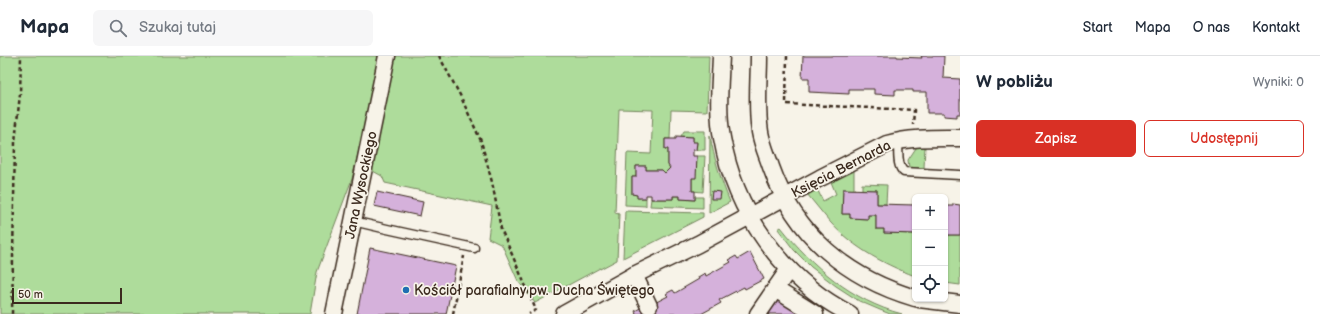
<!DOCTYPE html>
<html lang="pl">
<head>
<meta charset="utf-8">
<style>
  body { margin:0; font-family:"Balsamiq Sans",sans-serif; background:#f6f6f7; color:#1f2937 }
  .controls { position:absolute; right:12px; bottom:12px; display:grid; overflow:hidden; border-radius:6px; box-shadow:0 1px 3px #0004 }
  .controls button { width:36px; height:36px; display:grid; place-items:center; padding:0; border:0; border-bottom:1px solid #e0e1e3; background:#fff; color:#1f2937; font:20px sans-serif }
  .scale { position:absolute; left:12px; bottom:10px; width:110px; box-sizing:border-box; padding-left:4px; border:2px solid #3b2a1e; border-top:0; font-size:11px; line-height:14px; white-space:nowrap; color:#3b2a1e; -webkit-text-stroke:3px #f7f3e8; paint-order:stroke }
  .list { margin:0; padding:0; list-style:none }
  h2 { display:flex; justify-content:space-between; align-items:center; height:52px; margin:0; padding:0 16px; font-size:17px }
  h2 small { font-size:13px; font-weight:400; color:#747a83 }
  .actions { display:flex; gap:8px; padding:12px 16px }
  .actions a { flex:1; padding:9px 0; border:1px solid #d93025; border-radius:6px; text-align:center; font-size:14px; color:#d93025 }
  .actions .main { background:#d93025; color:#fff }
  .icon { flex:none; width:22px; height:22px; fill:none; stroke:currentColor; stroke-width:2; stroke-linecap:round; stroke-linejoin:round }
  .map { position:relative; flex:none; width:960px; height:258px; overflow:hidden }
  header { display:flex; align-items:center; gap:24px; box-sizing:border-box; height:56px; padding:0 20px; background:#fff; border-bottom:1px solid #e0e1e3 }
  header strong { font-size:19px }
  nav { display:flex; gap:22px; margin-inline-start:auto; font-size:14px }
  .search { width:280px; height:36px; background:#f6f6f7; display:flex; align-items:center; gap:10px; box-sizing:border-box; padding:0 14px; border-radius:6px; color:#747a83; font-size:15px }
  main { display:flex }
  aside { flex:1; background:#fff }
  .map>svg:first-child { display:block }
  .green { fill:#aedc9b; stroke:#74835c }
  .building { fill:#d5b1db; stroke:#3b2a1e }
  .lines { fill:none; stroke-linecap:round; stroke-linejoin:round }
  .service-casing { stroke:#3b2a1e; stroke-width:11 }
  .minor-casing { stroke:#3b2a1e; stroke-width:19 }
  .path { stroke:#3b2a1e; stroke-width:2.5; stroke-dasharray:4 3; stroke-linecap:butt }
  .service { stroke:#f7f3e8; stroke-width:8 }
  .minor { stroke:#f7f3e8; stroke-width:16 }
  .poi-dot { fill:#1f6fb2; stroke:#f7f3e8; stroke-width:1.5 }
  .labels { text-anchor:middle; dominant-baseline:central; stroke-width:3.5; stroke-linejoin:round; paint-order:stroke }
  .street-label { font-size:14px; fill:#3b2a1e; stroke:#f7f3e8 }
  .poi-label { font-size:14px; fill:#3b2a1e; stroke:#f7f3e8; text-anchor:start }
</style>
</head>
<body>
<header>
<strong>Mapa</strong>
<div class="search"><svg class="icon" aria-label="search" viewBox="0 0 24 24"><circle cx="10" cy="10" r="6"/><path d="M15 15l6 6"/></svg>Szukaj tutaj</div>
<nav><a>Start</a><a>Mapa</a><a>O nas</a><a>Kontakt</a></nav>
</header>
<main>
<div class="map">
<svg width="960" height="258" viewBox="0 0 960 258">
  <rect width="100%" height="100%" fill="#f7f3e8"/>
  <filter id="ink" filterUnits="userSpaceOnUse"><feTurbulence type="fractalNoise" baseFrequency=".025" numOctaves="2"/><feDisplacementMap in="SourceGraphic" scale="8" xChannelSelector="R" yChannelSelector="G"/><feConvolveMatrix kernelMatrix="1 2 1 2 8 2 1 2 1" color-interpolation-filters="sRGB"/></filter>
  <g filter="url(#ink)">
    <g class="green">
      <polygon points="0,0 381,0 377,19 352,123 317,216 310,258 0,258"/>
      <polygon points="394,0 709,0 707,55 671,54 670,83 665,83 665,93 668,93 668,109 670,112 665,117 662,114 646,114 646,110 636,110 636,121 632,121 632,138 637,139 638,142 646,142 646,150 625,149 627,97 651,98 653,54 619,53 615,157 619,158 617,204 600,213 600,212 535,247 518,225 502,189 488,182 492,150 385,127 382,120 371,114"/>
      <polygon points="684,75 705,75 705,94 696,94 697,87 693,86 693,81 681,80"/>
      <path d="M710,79c4,24 11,45 20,67l-21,11z"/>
      <polygon points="919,90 925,90 924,112 909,112 908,104 916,92"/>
      <polygon points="697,100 705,100 703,136 692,135 692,122"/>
      <path d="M854,115v19l-11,-1 -1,25h8v4l18,1v-4h8v14h8v4l31,1v42c-34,-13 -67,-31 -90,-60 -6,-7 -12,-15 -18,-22l10,-5 6,12 13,-7 -5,-12z"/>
      <polygon points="862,128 887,129 886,148 877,148 877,134 862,134"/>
      <polygon points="673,140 680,140 680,143 695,144 695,141 703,141 703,152 650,150 651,143 673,143"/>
      <polygon points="625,155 703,157 703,161 623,202"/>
      <path d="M781,171c31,39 71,74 121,87h-12l-10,-4 -21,-9 -23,-15 -25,-19 -17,-17 -16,-21z"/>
      <polygon points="945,179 960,179 960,229 945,227"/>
    </g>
    <g class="building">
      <polygon points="803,0 897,0 897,1 922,2 921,0 944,0 943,22 960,23 960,58 957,58 957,61 944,60 944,57 927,57 927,36 913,36 913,34 895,34 895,39 874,38 874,33 849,33 849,38 809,36 809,22 802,22"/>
      <polygon points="676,80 693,81 693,86 697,86 696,94 693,94 693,100 697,100 696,122 692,122 692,135 695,135 695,144 680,143 680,140 673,140 673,143 651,143 651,139 646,139 646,142 637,142 637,139 632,138 632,121 636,121 636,110 646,110 646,114 662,114 665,117 670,112 668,109 668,93 665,93 665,83 676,83"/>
      <polygon points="843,133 877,134 877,148 915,149 915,178 884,177 884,173 876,173 876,159 868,159 868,163 850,162 850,158 842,158"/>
      <polygon points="712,135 721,136 720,143 711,143"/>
      <polygon points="377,136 423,146 420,160 374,150"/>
      <polygon points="953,148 960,149 960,179 945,179 945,150 953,150"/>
      <polygon points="370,192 456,210 446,258 357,258"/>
      <polygon points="750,196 764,223 745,233 744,231 719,244 721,247 701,258 635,258 636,257 635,255 642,251 643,253 668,240 666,238 669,236 673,234 675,237 699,223 698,221 705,217 706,220 731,206 729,204 736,200 738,203"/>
      <polygon points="776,243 800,258 767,258"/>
    </g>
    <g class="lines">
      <g class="service-casing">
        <g id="service">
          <path d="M898,85c1,9 -2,25 6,31l56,3"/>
          <polyline points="353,165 387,173 474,192"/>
        </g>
      </g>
      <g class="minor-casing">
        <g id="minor">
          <path d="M721,0c-1,27 -4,55 1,82 13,74 61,142 128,176"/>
          <path d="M759,0c0,25 -3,51 1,76 2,12 7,23 11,35 24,68 76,111 144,131"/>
          <polyline points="634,219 649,250"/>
          <polyline points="775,233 815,258"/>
          <polyline points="919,243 960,248"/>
          <polyline points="334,258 387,0"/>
          <path d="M564,258l70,-39 64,-31 122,-66 67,-34c23,-7 49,-6 73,-6"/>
          <polyline points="758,258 789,213"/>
        </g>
      </g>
      <g class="path">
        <polyline points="439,0 460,39 481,85 492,126 501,173 536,254 529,258"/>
        <polyline points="787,0 786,48 914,54 913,69"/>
        <polyline points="12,258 15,86 20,38 21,0"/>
        <polyline points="453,258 464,200"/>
      </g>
      <use href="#service" class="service"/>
      <use href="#minor" class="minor"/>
    </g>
  </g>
  <circle class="poi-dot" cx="406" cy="234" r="4"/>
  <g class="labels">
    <g class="street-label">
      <text transform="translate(841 113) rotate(-27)">Księcia Bernarda</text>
      <text transform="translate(361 129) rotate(-78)">Jana Wysockiego</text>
    </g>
    <g class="poi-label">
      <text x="414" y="234">Kościół parafialny pw. Ducha Świętego</text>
    </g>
  </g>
</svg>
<div class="controls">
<button>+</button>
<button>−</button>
<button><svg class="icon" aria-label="locate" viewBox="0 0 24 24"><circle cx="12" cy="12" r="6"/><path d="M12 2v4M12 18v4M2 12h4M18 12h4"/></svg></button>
</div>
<div class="scale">50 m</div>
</div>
<aside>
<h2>W pobliżu<small>Wyniki: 0</small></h2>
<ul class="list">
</ul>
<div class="actions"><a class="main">Zapisz</a><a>Udostępnij</a></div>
</aside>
</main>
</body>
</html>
